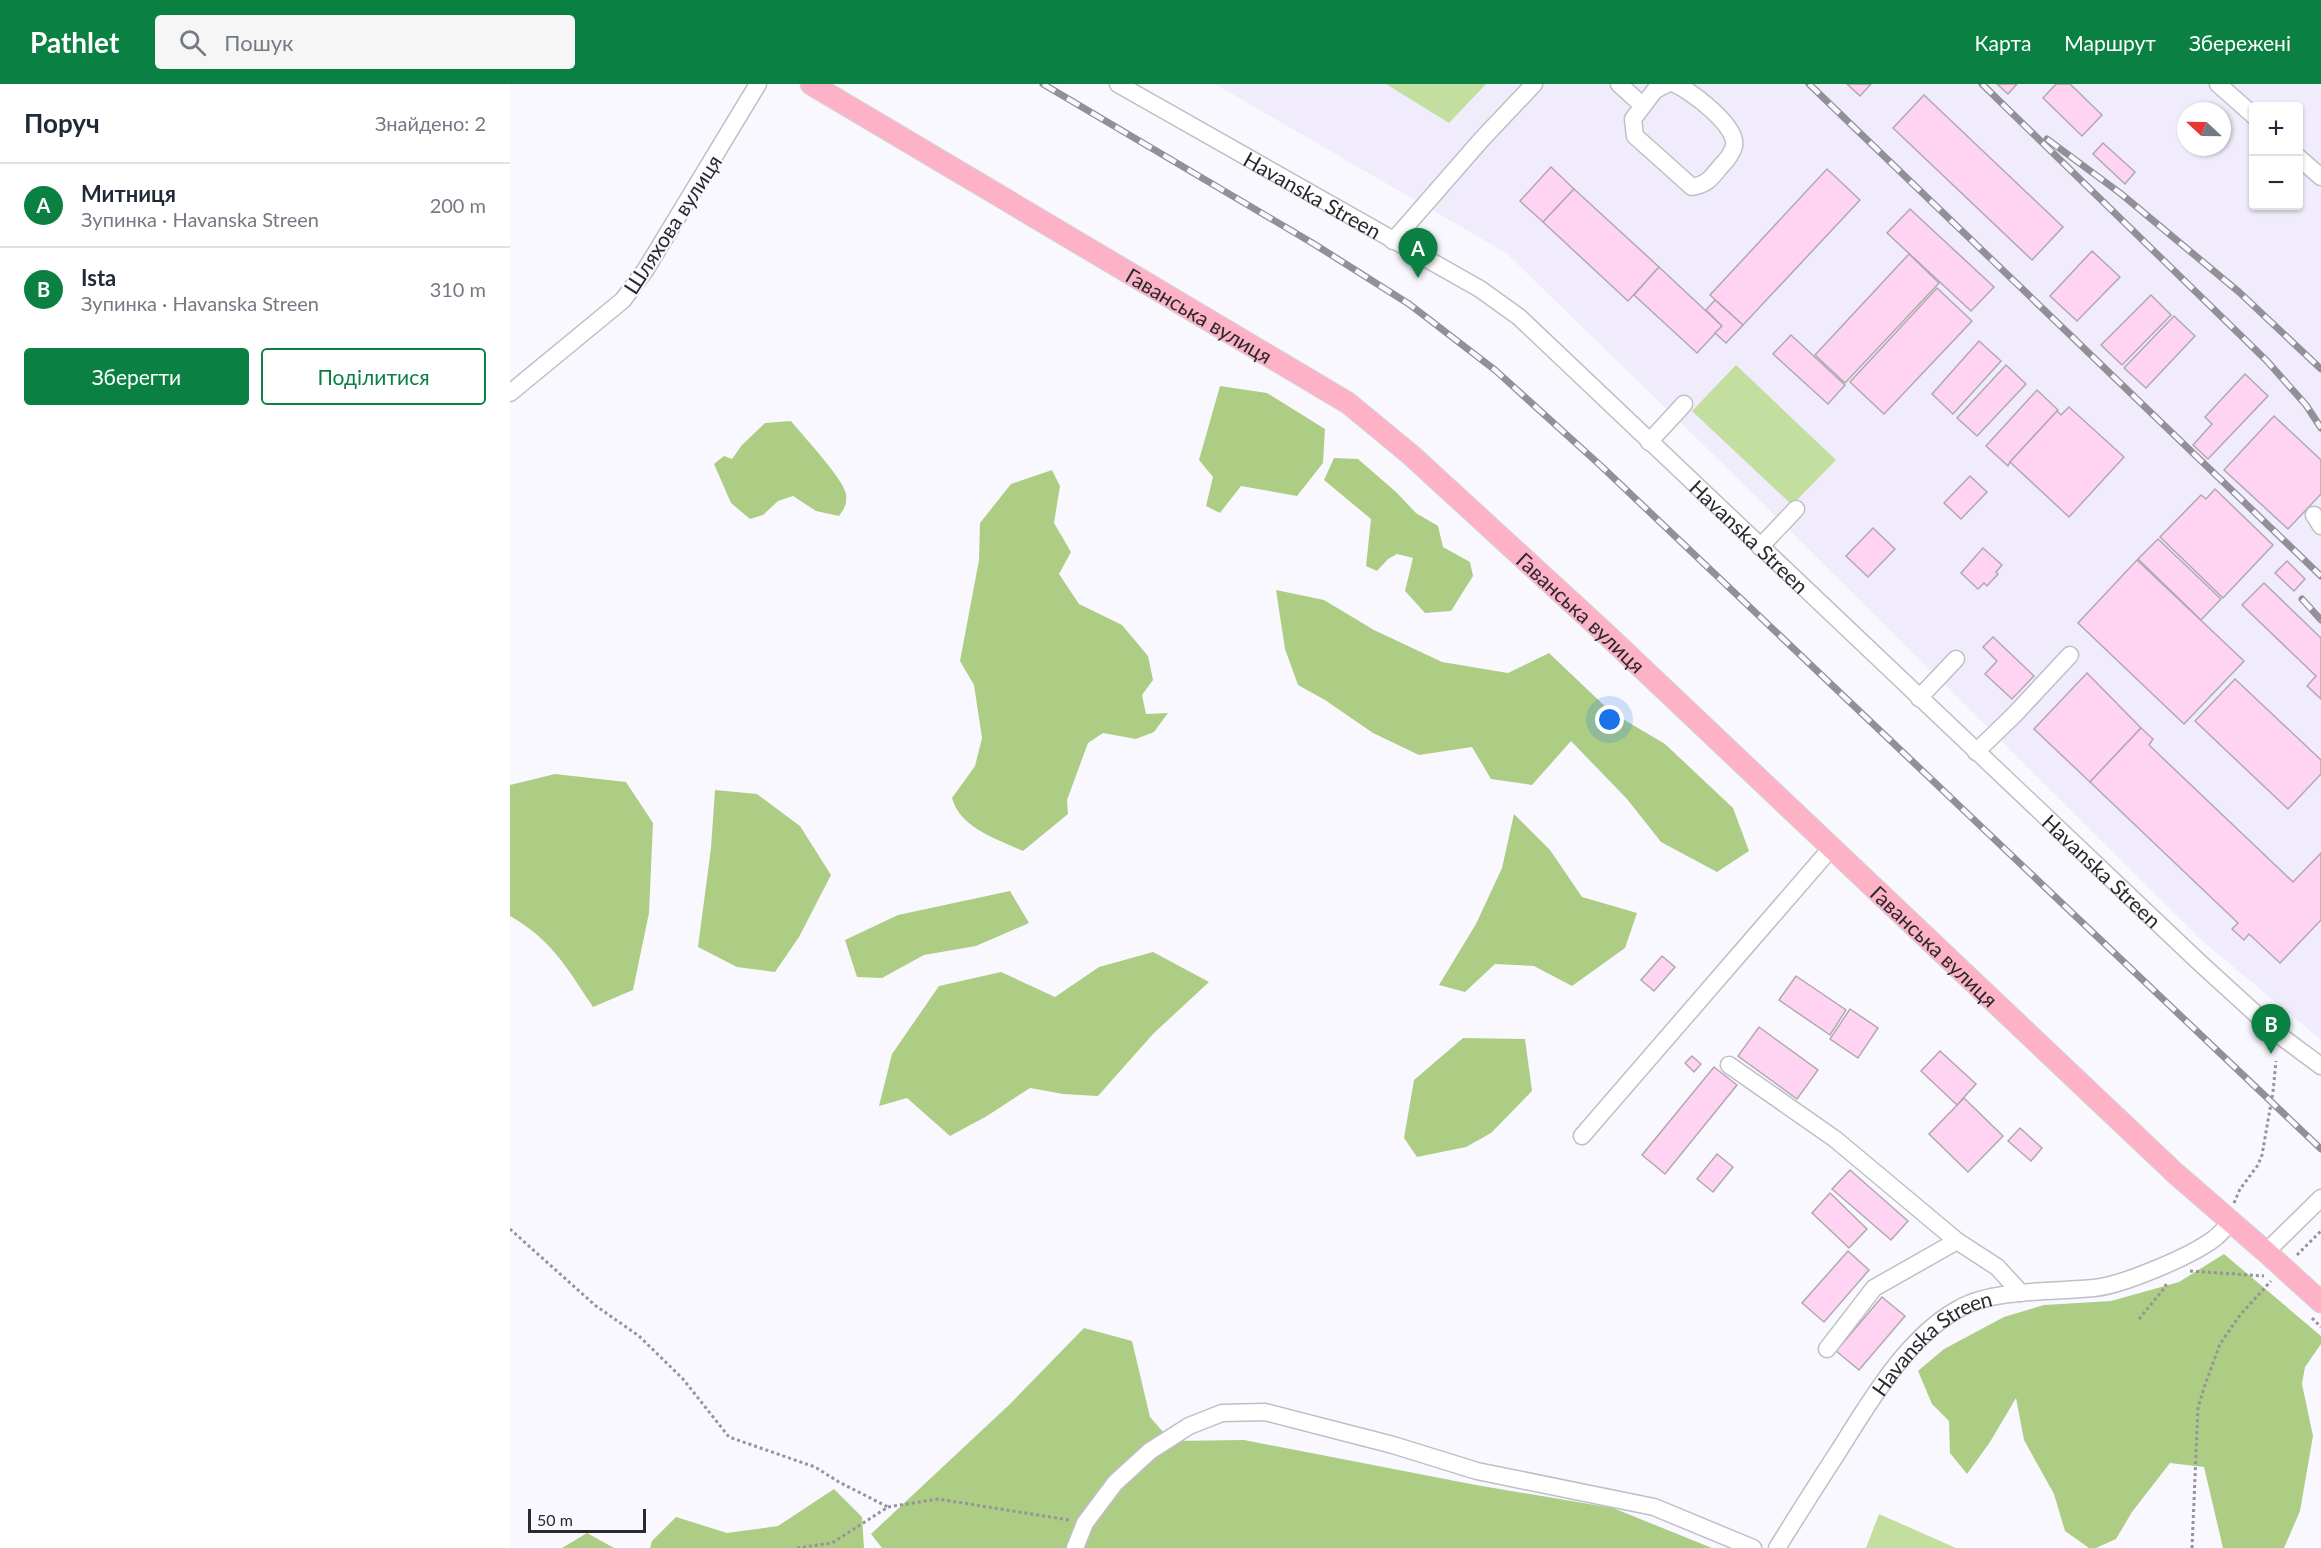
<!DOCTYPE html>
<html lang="uk">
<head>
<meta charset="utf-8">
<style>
  body { margin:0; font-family:Lato,sans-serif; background:#f6f6f7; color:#1f2937 }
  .controls { position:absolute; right:18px; top:18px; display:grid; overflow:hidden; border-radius:6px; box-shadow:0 2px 4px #0004 }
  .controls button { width:54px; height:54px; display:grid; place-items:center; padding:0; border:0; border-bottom:2px solid #e0e1e3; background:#fff; color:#1f2937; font:30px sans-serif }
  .compass { position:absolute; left:1667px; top:18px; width:54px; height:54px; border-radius:50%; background:#fff; box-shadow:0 2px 4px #0004; rotate:292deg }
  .scale { position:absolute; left:18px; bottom:15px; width:118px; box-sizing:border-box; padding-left:6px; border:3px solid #2a292d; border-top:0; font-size:16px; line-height:21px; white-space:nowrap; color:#2a292d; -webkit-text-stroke:4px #faf8ff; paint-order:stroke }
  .you { position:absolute; left:1100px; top:636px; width:21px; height:21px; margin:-15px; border:4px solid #fff; border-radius:50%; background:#1a73e8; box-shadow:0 0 0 9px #1a73e833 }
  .badge { display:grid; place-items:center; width:39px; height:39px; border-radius:50%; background:#0b8043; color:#fff; font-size:20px; font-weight:700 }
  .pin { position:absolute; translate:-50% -50px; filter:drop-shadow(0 2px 3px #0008) }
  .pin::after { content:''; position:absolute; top:32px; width:21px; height:18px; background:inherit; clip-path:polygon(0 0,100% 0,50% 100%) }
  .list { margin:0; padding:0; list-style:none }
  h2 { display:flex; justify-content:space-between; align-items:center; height:78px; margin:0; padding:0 24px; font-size:26px }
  h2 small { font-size:20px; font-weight:400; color:#747a83 }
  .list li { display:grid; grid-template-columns:39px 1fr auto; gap:18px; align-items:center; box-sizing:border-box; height:84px; padding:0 24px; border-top:2px solid #e0e1e3 }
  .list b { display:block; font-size:22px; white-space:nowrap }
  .list p { margin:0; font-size:20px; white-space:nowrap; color:#747a83 }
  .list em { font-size:20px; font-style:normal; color:#747a83 }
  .actions { display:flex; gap:12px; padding:18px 24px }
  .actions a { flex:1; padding:14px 0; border:2px solid #0b8043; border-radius:6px; text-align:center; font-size:21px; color:#0b8043 }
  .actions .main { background:#0b8043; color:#fff }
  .icon { flex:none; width:33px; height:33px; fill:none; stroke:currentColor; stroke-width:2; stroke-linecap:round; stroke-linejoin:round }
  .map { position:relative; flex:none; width:1811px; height:1464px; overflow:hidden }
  header { display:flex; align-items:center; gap:36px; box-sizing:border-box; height:84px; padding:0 30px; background:#0b8043; color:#fff }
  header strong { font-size:28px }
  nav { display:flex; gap:33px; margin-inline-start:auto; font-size:21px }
  .search { width:420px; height:54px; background:#f6f6f7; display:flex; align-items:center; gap:15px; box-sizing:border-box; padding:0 21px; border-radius:6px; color:#747a83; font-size:22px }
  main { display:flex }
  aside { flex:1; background:#fff }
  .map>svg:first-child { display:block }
  .built { fill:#f1ecfc; fill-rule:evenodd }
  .green { fill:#c2dfa0 }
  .forest { fill:#adcd85 }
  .building { fill:#fed4f2; stroke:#b1a9ae; stroke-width:1.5 }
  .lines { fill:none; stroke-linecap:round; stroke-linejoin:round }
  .minor-casing { stroke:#c0bec6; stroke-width:19 }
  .major-casing { stroke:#d4d4d5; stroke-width:23 }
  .path { stroke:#96949a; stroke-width:3; stroke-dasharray:3 3; stroke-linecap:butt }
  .minor { stroke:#fff; stroke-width:16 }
  .major { stroke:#feb2c7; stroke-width:21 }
  .rail-casing { stroke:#929096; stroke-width:7 }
  .rail { stroke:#faf8ff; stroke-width:4.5; stroke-dasharray:14; stroke-linecap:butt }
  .labels { text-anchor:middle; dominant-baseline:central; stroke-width:4.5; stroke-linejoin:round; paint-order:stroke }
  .street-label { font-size:21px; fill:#2a292d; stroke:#faf8ff }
</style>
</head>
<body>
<header>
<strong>Pathlet</strong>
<div class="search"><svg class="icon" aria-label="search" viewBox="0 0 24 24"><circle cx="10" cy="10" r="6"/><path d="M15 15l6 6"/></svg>Пошук</div>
<nav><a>Карта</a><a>Маршрут</a><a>Збережені</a></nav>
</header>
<main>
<aside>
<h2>Поруч<small>Знайдено: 2</small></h2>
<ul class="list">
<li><span class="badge">A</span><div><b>Митниця</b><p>Зупинка · Havanska Streen</p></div><em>200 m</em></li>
<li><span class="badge">B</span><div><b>Ista</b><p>Зупинка · Havanska Streen</p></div><em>310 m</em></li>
</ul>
<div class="actions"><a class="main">Зберегти</a><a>Поділитися</a></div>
</aside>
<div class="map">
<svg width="1811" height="1464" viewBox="0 0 1811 1464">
  <rect width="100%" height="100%" fill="#faf8ff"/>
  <path class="built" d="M705,0h1106v956l-121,-101 -476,-474 -218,-212zM1744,22h44v100h-44zM1676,27h36v36h-36z"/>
  <g class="green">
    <polygon points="876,0 976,0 939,39"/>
    <polygon points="1226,281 1326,376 1282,421 1182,327"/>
    <polygon points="1369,1430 1446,1464 1356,1464"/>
  </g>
  <g class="forest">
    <polygon points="710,302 757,309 815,345 813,379 787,412 731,402 710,429 696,422 703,393 689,376"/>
    <path d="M281,337c11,14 52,57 55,73 1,10 -1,14 -7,22l-23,-5 -23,-15 -15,5 -15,14 -13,4 -19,-16 -17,-39 10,-8 8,3 10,-14 23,-22z"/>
    <polygon points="824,374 848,375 886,408 906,429 928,442 933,463 960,478 963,492 941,527 915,529 895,507 903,474 887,470 878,475 867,487 856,482 861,435 814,396"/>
    <path d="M542,386l8,16 -6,37 17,29 -12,22 20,30 43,21 26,31 5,24 -11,15 4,19 22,-1 -14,19 -18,7 -33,-6 -15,10 -21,57 1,14 -45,37c-26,-12 -63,-23 -71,-53l23,-32 7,-28 -8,-53 -14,-24 19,-101 1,-37 31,-39z"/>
    <polygon points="766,506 814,516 864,546 932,578 998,589 1039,569 1101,628 1155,660 1223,724 1239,767 1207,788 1151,758 1117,715 1061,657 1022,701 981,695 962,663 909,671 863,649 815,616 788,601 775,565"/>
    <path d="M45,690l71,8 27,41 -4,90 -16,77 -40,17c-26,-39 -41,-67 -83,-91v-131z"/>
    <polygon points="205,706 247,710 290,742 321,791 289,853 265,888 227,883 188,863 201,764"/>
    <polygon points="1004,730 1040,766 1072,813 1127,829 1115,864 1062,902 1024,882 985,880 955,908 929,901 966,840 992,784"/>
    <polygon points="500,807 519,839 466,862 414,871 372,894 347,893 335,856 388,831"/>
    <polygon points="643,868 699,898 643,950 588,1012 553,1010 520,1004 477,1032 440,1052 397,1014 369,1022 382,970 429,902 491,888 545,913 589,883"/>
    <polygon points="953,954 1015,955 1022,1007 981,1049 956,1063 907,1073 894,1054 904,996"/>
    <polygon points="1714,1170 1811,1252 1811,1260 1795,1283 1792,1300 1803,1352 1790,1427 1774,1464 1713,1464 1694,1383 1660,1379 1622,1428 1606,1455 1586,1464 1579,1464 1555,1447 1544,1410 1514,1356 1506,1314 1480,1358 1457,1390 1440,1369 1439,1337 1422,1320 1408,1287 1434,1265 1494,1233 1534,1221 1601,1217 1669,1198"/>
    <polygon points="574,1244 622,1257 640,1333 661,1357 734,1356 966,1401 1103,1424 1202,1464 372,1464 361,1450 500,1320"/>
    <polygon points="324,1405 352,1433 354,1464 140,1464 142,1457 166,1433 217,1449 268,1442"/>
    <polygon points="77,1449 104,1464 52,1464"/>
  </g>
  <g class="building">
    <polygon points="1337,0 1361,0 1350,12"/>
    <polygon points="1487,0 1507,0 1498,10"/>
    <polygon points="1546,0 1560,0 1592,31 1572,52 1533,14"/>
    <polygon points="1414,11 1553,143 1522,176 1383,44"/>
    <polygon points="1593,59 1625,88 1615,100 1583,70"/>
    <polygon points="1041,83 1064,105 1033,138 1010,117"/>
    <polygon points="1317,85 1350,116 1233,241 1200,211"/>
    <polygon points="1064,105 1149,183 1118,217 1033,138"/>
    <polygon points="1400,125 1484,203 1461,227 1377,149"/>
    <polygon points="1582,167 1610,193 1567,237 1540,212"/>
    <polygon points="1399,170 1429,199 1335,299 1305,271"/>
    <polygon points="1149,183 1212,242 1187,269 1124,211"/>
    <polygon points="1427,204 1462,237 1374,330 1340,298"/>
    <polygon points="1641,211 1661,231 1612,281 1591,261"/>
    <polygon points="1205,216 1233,241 1216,259 1205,249 1212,242 1196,226"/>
    <polygon points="1664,232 1685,252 1636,304 1614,284"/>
    <polygon points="1281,251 1335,301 1318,320 1263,270"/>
    <polygon points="1469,257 1491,277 1443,330 1422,310"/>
    <polygon points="1496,281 1516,300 1467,352 1447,334"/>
    <polygon points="1735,290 1758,312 1698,375 1683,361 1702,340 1695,333"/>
    <polygon points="1527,306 1548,326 1500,378 1498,382 1476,362"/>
    <polygon points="1559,323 1614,373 1559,433 1500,378 1547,327 1551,331"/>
    <polygon points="1764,332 1811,376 1811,410 1778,445 1714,386"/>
    <polygon points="1460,392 1477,408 1451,435 1434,419"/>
    <polygon points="1705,405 1763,461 1713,514 1650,453 1691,411 1696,415"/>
    <polygon points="1363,444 1385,465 1358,493 1336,472"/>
    <polygon points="1648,455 1711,515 1691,536 1628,475"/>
    <polygon points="1473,464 1492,481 1486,488 1488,490 1477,502 1474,499 1468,505 1451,489"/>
    <polygon points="1627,476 1734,577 1674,640 1568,539"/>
    <polygon points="1777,477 1795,495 1784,507 1765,489"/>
    <polygon points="1754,499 1811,554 1811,615 1797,602 1806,592 1732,521"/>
    <polygon points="1483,553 1524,592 1502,615 1475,590 1487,577 1473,563"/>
    <polygon points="1577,589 1631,644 1580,698 1524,645"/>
    <polygon points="1725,595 1811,676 1811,690 1778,725 1685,637"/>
    <polygon points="1631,644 1643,655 1639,661 1783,798 1811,769 1811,836 1770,879 1739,850 1734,856 1722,845 1728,839 1580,698"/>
    <polygon points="1152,872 1165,883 1144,907 1131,896"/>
    <polygon points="1286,892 1336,926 1320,951 1269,916"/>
    <polygon points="1340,925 1368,944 1348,974 1320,955"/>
    <polygon points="1249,943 1308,986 1287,1015 1228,972"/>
    <polygon points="1430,967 1466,1000 1447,1021 1411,987"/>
    <polygon points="1182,972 1191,980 1184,988 1175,979"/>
    <polygon points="1204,983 1227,1001 1155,1090 1132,1071"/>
    <polygon points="1454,1014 1493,1052 1458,1088 1419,1050"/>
    <polygon points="1510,1044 1532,1064 1521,1077 1498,1057"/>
    <polygon points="1207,1070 1223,1083 1203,1108 1187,1095"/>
    <polygon points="1340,1086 1398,1137 1381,1156 1322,1105"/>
    <polygon points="1320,1109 1357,1145 1339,1164 1302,1129"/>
    <polygon points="1338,1167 1359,1186 1314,1238 1292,1219"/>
    <polygon points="1372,1213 1395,1232 1349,1286 1326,1267"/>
  </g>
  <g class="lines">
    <g class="minor-casing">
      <g id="minor">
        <path id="s1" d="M608,0l362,205 39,28 681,646 79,72 42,31"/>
        <polyline points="1109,0 1132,21"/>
        <path d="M1157,0l-12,6 -22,29 2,17 57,51c16,-3 19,-9 29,-21 5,-5 11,-13 13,-20 4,-20 -42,-54 -59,-62"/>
        <polyline points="1708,0 1744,32"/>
        <polyline points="1788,73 1811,93"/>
        <polyline points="883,157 972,55 1024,0"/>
        <polyline points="0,309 113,216 136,185 248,0"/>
        <polyline points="1139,358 1174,320"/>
        <polyline points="1804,431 1811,442"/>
        <polyline points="1250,463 1286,425"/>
        <polyline points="1409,614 1446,575"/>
        <polyline points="1466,668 1505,630 1560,571"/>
        <polyline points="1219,981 1325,1055 1447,1157 1487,1183 1511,1209"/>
        <polyline points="1072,1052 1322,763"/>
        <polyline points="1756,1168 1811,1114"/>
        <polyline points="1317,1265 1364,1204 1447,1157"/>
        <polyline points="565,1464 575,1439 605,1399 640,1367 679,1342 712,1329 755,1328 883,1361 967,1387 1144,1423 1243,1464"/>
        <path id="s2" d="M1267,1464c20,-32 40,-64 61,-96 31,-49 69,-116 122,-144 34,-19 94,-16 134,-20 29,-3 98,-32 121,-50 6,-5 11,-11 16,-16"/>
      </g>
    </g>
    <g class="major-casing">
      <g id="major">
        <path id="s3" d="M301,0l537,319 63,52 195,179 569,539 91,79 55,50"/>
      </g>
    </g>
    <g class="path">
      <polyline points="1724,1119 1730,1105 1748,1081 1752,1071 1763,1008 1766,977"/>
      <polyline points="0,1145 86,1222 129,1252 173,1295 219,1353 305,1383 329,1398 378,1423"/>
      <polyline points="1787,1171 1811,1147"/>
      <polyline points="1680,1187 1754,1192"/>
      <polyline points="1802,1234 1811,1243"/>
      <polyline points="1629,1235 1656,1202 1654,1198"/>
      <polyline points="287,1464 322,1459 378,1423 428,1415 559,1436"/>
      <polyline points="1682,1464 1688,1323 1696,1298 1710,1260 1730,1231 1761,1197"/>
    </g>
    <use href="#minor" class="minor"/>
    <use href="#major" class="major"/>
    <g class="rail-casing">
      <g id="rail">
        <polyline points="533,0 804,160 899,220 985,286 1090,381 1811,1065"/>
        <polyline points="1299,0 1811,492"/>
        <polyline points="1472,0 1757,277 1796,321 1811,344"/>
        <polyline points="1537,55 1610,109 1729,208 1811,285"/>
        <polyline points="1792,515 1811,536"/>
      </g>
    </g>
    <use href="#rail" class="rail"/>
  </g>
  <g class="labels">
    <g class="street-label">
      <text stroke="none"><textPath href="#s1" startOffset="224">Havanska Streen</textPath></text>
      <text transform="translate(162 140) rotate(-57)">Шляхова вулиця</text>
      <text stroke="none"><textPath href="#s3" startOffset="452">Гаванська вулиця</textPath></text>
      <text stroke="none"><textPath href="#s1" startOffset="782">Havanska Streen</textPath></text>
      <text stroke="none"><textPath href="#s3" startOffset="938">Гаванська вулиця</textPath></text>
      <text stroke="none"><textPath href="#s1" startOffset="1268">Havanska Streen</textPath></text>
      <text stroke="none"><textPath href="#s3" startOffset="1424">Гаванська вулиця</textPath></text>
      <text stroke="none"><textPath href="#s2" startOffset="261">Havanska Streen</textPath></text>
    </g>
  </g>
</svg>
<div class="controls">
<button>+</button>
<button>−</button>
</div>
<svg class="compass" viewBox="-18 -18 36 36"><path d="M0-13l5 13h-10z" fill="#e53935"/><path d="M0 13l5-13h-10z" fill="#747a83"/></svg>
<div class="scale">50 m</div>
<div class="you"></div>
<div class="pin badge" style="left:908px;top:194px">A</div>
<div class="pin badge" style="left:1761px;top:970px">B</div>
</div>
</main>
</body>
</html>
